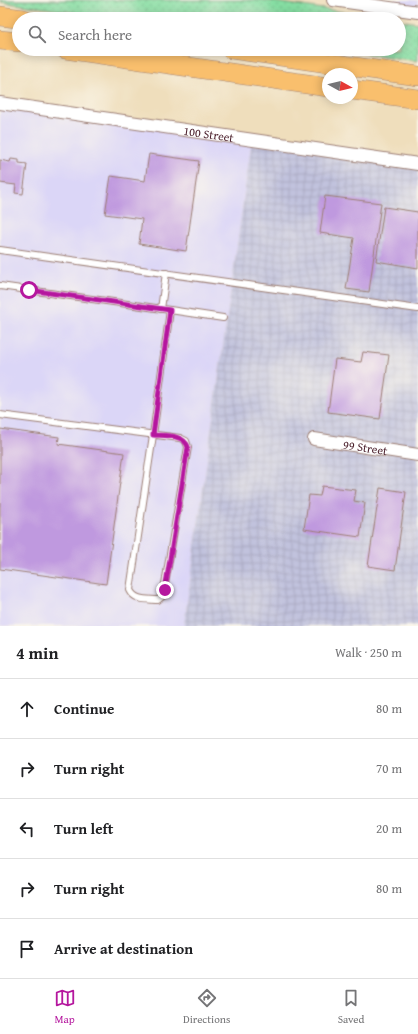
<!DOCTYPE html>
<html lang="en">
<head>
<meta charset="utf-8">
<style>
  body { margin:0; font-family:"Gentium Book Plus",serif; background:#f6f6f6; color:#202124 }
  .compass { position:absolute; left:322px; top:68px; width:36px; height:36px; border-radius:50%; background:#fff; box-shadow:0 2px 10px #0003; rotate:98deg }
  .stop { position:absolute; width:12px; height:12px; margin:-9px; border:3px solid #b5179e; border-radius:50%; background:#fff }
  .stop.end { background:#b5179e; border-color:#fff; box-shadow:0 1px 4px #0008 }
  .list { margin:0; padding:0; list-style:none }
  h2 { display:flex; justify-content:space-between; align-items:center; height:52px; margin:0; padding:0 16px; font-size:17px }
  h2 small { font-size:13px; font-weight:400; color:#757577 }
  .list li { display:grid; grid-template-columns:26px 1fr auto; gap:12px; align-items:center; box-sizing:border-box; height:60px; padding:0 16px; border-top:1px solid #e0e0e0 }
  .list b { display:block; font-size:15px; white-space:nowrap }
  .list em { font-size:13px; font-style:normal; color:#757577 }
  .icon { flex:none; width:22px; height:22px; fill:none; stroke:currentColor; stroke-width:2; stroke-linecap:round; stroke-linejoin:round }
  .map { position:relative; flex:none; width:418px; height:626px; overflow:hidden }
  .search { position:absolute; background:#fff; box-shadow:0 2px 10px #0003; left:12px; right:12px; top:12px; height:44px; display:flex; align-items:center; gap:10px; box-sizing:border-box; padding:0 14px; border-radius:22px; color:#757577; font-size:15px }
  .sheet { height:352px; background:#fff }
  nav { display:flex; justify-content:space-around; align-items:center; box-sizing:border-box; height:56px; border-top:1px solid #e0e0e0; background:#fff; font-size:11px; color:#757577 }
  nav a { display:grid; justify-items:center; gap:2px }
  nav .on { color:#b5179e }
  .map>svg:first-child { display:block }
  .built { fill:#dbd6f7 }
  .industrial { fill:url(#industrial-grid) }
  .grass { fill:url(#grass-dots); stroke:#687e66 }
  .building { fill:#bf99df }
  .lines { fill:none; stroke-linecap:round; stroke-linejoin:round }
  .lane-casing { stroke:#9c7e74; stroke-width:8 }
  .street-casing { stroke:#9c7e74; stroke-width:14 }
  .primary-casing { stroke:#9c7e74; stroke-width:20 }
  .lane { stroke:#fff; stroke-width:6 }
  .street { stroke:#fff; stroke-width:12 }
  .primary { stroke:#f9bf6d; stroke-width:19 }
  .route { stroke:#b5179e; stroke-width:5 }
  .labels { text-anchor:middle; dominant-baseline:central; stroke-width:3.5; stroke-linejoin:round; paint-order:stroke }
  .street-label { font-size:12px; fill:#4a1f2b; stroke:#fbf7ec }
</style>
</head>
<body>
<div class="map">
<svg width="418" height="626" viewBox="0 0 418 626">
  <defs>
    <pattern id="industrial-grid" width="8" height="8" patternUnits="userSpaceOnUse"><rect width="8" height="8" fill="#c1c2dd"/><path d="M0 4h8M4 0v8" fill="none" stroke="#a7a6be"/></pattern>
    <pattern id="grass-dots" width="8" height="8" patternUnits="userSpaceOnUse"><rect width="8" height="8" fill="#85dda2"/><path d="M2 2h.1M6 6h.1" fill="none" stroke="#74bd8c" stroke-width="1.8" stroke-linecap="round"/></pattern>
  </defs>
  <rect width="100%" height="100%" fill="#fbf7ec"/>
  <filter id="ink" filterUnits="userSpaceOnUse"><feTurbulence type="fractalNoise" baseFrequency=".025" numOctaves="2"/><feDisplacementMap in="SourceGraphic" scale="8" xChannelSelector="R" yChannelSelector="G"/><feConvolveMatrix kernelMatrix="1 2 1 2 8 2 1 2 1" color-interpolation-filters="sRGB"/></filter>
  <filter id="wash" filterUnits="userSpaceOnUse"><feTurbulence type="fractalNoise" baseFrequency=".012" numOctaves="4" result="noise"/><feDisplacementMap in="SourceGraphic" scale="16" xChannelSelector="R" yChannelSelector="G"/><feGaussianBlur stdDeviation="0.9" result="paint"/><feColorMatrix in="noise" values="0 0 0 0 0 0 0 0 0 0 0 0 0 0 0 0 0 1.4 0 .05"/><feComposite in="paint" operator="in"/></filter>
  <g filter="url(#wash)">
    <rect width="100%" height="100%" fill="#efdebc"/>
    <g class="built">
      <polygon points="333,0 418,0 418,12"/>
      <polygon points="0,103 252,140 184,626 0,626"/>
    </g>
    <polygon class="industrial" points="252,140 418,164 418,626 184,626"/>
    <g class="grass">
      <polygon points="0,0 262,0 392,19 122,19 0,2"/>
      <polygon points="399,20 418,23 418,61 333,49 399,49"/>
    </g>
    <g id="blocks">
      <g class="building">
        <polygon points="149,154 199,161 186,251 139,244 142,219 105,214 111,176 145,181"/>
        <polygon points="11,159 19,160 19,163 27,164 23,194 15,193 16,185 0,183 0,160 10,162"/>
        <polygon points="325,196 381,203 369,292 346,289 354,238 320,233"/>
        <polygon points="384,207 418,212 418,268 376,261"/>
        <polygon points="363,352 389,355 380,419 328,412 335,359 361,362"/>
        <polygon points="0,429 59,437 58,444 124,453 106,584 0,569"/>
        <polygon points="322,486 356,490 354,501 365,503 360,537 304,529 309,495 320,496"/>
        <polygon points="380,488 406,492 395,570 368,566"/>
      </g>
    </g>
  </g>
  <g filter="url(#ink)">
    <use href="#blocks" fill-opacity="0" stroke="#9c7e74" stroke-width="1"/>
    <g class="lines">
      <g class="lane-casing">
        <g id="lane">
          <polyline points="0,250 418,309"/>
          <path d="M0,286l170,24 -17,125 -23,155c5,11 17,9 28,10l5,-4 25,-149 -2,-6 -6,-3 -180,-23"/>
          <polyline points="161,309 166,273"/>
          <polyline points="170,310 223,318"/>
        </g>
      </g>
      <g class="street-casing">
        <g id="street">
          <polyline points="333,0 418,12"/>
          <path id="s1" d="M0,103l418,61"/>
          <path id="s2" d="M314,439l104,16"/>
        </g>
      </g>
      <g class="primary-casing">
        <g id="primary">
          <polyline points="0,16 24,19"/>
          <polyline points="0,40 19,42"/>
          <polyline points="65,49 328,87"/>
          <polyline points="231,49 418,76"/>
          <polyline points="352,90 418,99"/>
        </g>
      </g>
      <use href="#lane" class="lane"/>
      <use href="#street" class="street"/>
      <use href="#primary" class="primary"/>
    </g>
  </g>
  <g class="lines" filter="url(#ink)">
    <path class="route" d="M29,290l141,20 -17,125c12,1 31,-1 35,12l-23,143"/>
  </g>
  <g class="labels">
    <g class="street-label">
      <text stroke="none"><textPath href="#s1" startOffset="211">100 Street</textPath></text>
      <text stroke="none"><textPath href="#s2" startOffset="52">99 Street</textPath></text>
    </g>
  </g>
</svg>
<svg class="compass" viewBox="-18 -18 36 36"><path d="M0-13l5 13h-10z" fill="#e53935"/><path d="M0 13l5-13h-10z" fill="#757577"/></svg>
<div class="stop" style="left:29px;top:290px"></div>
<div class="stop end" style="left:165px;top:590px"></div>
<div class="search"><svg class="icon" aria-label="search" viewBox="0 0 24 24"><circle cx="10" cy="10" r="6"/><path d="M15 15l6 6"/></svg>Search here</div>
</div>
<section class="sheet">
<h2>4 min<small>Walk · 250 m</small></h2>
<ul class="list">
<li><svg class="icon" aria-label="ahead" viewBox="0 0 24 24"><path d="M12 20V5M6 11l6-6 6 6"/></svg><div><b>Continue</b></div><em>80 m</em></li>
<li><svg class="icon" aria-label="right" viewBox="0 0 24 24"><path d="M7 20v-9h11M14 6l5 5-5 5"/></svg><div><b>Turn right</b></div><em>70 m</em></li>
<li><svg class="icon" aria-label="left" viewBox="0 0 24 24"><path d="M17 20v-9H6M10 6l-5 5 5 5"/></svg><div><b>Turn left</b></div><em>20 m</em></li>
<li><svg class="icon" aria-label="right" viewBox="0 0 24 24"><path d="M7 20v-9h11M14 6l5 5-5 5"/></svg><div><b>Turn right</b></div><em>80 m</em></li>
<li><svg class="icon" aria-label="arrive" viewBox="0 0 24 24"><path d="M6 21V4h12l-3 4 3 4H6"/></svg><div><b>Arrive at destination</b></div></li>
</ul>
</section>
<nav>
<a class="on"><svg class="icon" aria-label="map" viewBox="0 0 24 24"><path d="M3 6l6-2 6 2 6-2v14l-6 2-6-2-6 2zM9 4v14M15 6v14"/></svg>Map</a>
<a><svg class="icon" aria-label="directions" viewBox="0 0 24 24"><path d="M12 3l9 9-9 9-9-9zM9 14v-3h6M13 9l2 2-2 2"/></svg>Directions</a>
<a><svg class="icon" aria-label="saved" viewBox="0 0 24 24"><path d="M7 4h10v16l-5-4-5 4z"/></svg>Saved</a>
</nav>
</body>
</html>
